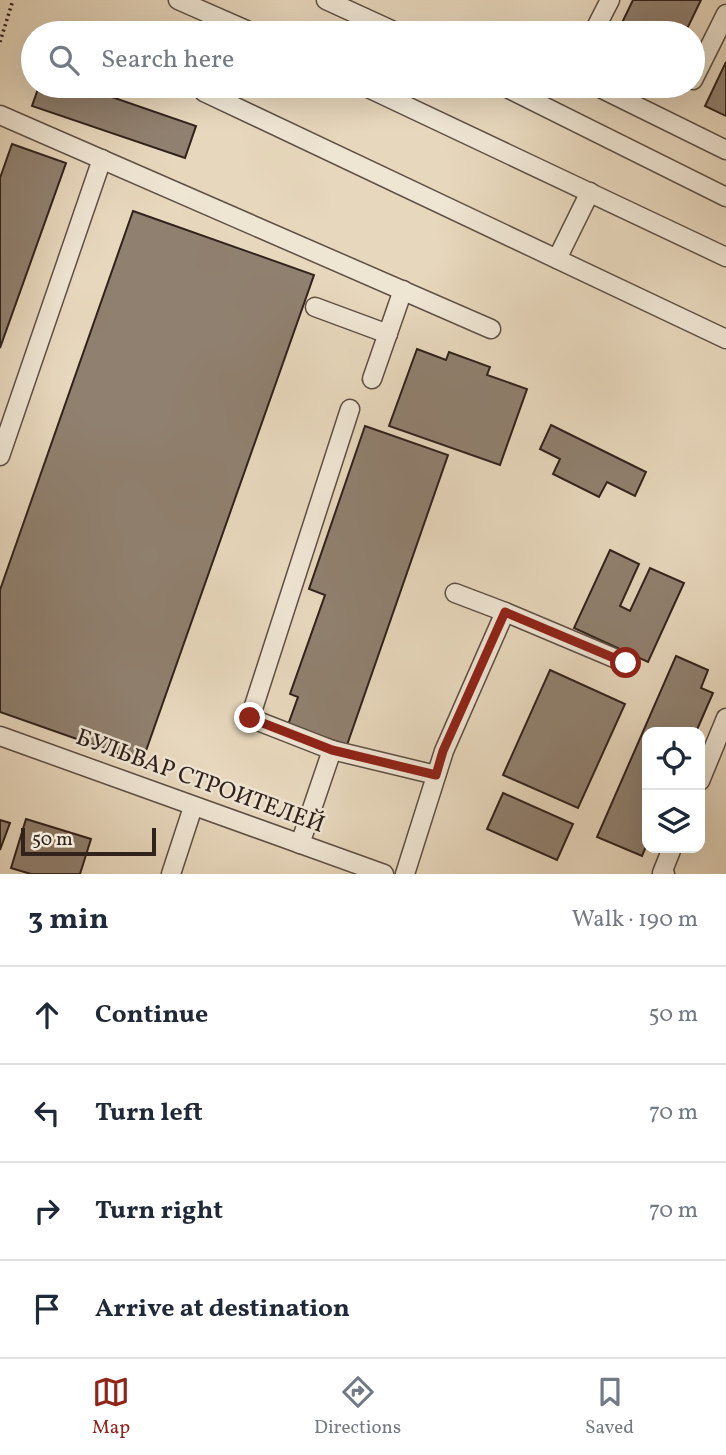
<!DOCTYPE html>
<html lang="en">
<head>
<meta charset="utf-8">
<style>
  body { margin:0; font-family:Vollkorn,serif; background:#f2f2f3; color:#1f2937 }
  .controls { position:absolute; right:21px; bottom:21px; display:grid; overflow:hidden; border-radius:14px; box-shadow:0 7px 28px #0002 }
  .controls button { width:63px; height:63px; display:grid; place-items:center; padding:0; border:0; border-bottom:2px solid #e0e1e3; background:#fff; color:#1f2937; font:35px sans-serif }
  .scale { position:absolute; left:21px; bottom:18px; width:135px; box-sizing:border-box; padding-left:7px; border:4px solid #31221c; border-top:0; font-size:19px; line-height:24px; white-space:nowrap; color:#31221c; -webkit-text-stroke:5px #efe5d3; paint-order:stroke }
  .stop { position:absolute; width:21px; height:21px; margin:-16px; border:5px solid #8f2418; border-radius:50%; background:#fff }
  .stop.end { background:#8f2418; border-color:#fff; box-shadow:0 2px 7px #0008 }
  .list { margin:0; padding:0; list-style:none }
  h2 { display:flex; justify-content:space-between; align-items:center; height:91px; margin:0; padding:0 28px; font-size:30px }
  h2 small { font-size:23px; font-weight:400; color:#747a83 }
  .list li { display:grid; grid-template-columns:46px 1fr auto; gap:21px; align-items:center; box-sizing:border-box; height:98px; padding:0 28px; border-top:2px solid #e0e1e3 }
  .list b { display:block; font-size:26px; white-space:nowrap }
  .list em { font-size:23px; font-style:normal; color:#747a83 }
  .icon { flex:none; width:38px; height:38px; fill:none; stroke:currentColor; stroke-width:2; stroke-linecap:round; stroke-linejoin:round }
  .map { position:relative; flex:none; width:726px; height:874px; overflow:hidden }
  .search { position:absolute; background:#fff; box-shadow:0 7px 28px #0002; left:21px; right:21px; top:21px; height:77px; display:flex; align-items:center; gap:18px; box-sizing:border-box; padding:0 24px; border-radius:38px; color:#747a83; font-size:26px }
  .sheet { height:483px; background:#fff }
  nav { display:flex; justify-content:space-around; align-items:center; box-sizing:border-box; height:98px; border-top:2px solid #e0e1e3; background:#fff; font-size:19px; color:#747a83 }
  nav a { display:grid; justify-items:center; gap:4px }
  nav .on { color:#8f2418 }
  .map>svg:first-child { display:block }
  .building { fill:#90806f; stroke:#31221c; stroke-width:2 }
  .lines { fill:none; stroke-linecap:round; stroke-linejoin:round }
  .minor-casing { stroke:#5e4f44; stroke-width:21 }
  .path { stroke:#31221c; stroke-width:3.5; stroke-dasharray:2 3.5; stroke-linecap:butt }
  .minor { stroke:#efe5d3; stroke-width:18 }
  .route { stroke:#8f2418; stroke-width:9 }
  .labels { text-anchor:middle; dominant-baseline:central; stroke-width:5; stroke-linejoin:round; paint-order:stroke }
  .street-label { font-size:24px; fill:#31221c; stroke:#efe5d3 }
</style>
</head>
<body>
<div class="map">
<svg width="726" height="874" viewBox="0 0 726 874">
  <rect width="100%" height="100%" fill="#e7d7bc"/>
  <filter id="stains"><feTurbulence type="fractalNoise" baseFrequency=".00286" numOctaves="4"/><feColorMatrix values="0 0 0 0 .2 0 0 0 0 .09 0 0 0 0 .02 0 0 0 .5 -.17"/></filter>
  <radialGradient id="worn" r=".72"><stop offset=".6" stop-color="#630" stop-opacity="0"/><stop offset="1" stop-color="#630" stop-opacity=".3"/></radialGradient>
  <g class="building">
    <polygon points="633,0 701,0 685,33 617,33"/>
    <polygon points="726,62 726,116 705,106"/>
    <polygon points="39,86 80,86 196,126 185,158 32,106"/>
    <polygon points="12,144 66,163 0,348 0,178"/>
    <polygon points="133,211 314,275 142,762 0,712 0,590"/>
    <polygon points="417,349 446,360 449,352 490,367 487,375 527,389 500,465 389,426"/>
    <polygon points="551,425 646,472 635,496 607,482 599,497 553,474 560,459 540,449"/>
    <polygon points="365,426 448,455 347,745 288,725 298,697 290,694 325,595 309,589"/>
    <polygon points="610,550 639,564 620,606 630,611 650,568 684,583 648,662 574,628"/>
    <polygon points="676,656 708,670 701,688 713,693 696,732 647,732 647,844 642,856 597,837"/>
    <polygon points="550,670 625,704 578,808 503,775"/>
    <polygon points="503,793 573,824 557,860 487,829"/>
    <polygon points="26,819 91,839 80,874 31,874 11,868"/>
    <polygon points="0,820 10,823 0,850"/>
  </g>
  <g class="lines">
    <g class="minor-casing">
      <g id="minor">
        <polyline points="178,0 253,33"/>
        <polyline points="326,0 398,33"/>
        <polyline points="593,33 610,0"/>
        <polyline points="693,80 726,14"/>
        <polyline points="207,86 204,92 726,339"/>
        <polyline points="364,86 726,257"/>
        <polyline points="503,86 726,197"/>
        <polyline points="596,86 726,150"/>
        <polyline points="0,115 491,329"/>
        <polyline points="557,259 590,192"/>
        <polyline points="315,307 388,334"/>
        <polyline points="372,379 403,290"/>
        <polyline points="0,456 102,159"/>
        <polyline points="505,612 626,663"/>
        <polyline points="0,736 384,874"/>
        <polyline points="332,750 436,775"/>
        <polyline points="700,781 726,718"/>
        <polyline points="300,844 332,750 250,718 350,409"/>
        <polyline points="171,874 193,807"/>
        <polyline points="405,874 444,751 505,612 455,593"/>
        <polyline points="665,874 662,873 672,848"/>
      </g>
    </g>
    <polyline class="path" points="0,42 13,0"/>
    <use href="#minor" class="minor"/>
  </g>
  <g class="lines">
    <polyline class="route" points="250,718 332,750 436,775 443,751 505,612 626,663"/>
  </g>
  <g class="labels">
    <g class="street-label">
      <text transform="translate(200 782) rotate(20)">БУЛЬВАР СТРОИТЕЛЕЙ</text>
    </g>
  </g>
  <rect width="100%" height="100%" filter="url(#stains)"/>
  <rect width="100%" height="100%" fill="url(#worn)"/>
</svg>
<div class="controls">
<button><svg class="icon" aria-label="locate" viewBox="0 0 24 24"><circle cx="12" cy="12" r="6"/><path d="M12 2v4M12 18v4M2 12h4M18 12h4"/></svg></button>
<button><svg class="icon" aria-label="layers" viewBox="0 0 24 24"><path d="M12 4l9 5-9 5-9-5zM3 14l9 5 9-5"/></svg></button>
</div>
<div class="scale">50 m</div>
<div class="stop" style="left:626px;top:663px"></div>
<div class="stop end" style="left:250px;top:718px"></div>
<div class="search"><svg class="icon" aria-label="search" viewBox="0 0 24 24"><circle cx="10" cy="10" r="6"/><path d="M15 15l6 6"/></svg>Search here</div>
</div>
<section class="sheet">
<h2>3 min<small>Walk · 190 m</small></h2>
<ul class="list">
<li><svg class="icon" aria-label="ahead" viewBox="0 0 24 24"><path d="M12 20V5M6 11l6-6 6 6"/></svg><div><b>Continue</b></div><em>50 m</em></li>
<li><svg class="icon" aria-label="left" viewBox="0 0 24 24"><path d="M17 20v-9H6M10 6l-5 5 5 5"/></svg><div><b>Turn left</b></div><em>70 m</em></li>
<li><svg class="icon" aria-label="right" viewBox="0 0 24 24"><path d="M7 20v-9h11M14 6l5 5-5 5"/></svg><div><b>Turn right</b></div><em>70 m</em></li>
<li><svg class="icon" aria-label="arrive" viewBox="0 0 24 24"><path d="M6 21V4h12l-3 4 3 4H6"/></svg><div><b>Arrive at destination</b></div></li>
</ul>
</section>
<nav>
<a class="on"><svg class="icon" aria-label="map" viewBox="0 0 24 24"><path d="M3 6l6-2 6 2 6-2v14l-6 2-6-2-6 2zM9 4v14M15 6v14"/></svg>Map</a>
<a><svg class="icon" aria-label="directions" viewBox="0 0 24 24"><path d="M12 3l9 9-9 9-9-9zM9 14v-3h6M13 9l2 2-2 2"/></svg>Directions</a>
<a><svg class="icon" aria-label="saved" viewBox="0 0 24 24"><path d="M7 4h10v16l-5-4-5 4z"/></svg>Saved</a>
</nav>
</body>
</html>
